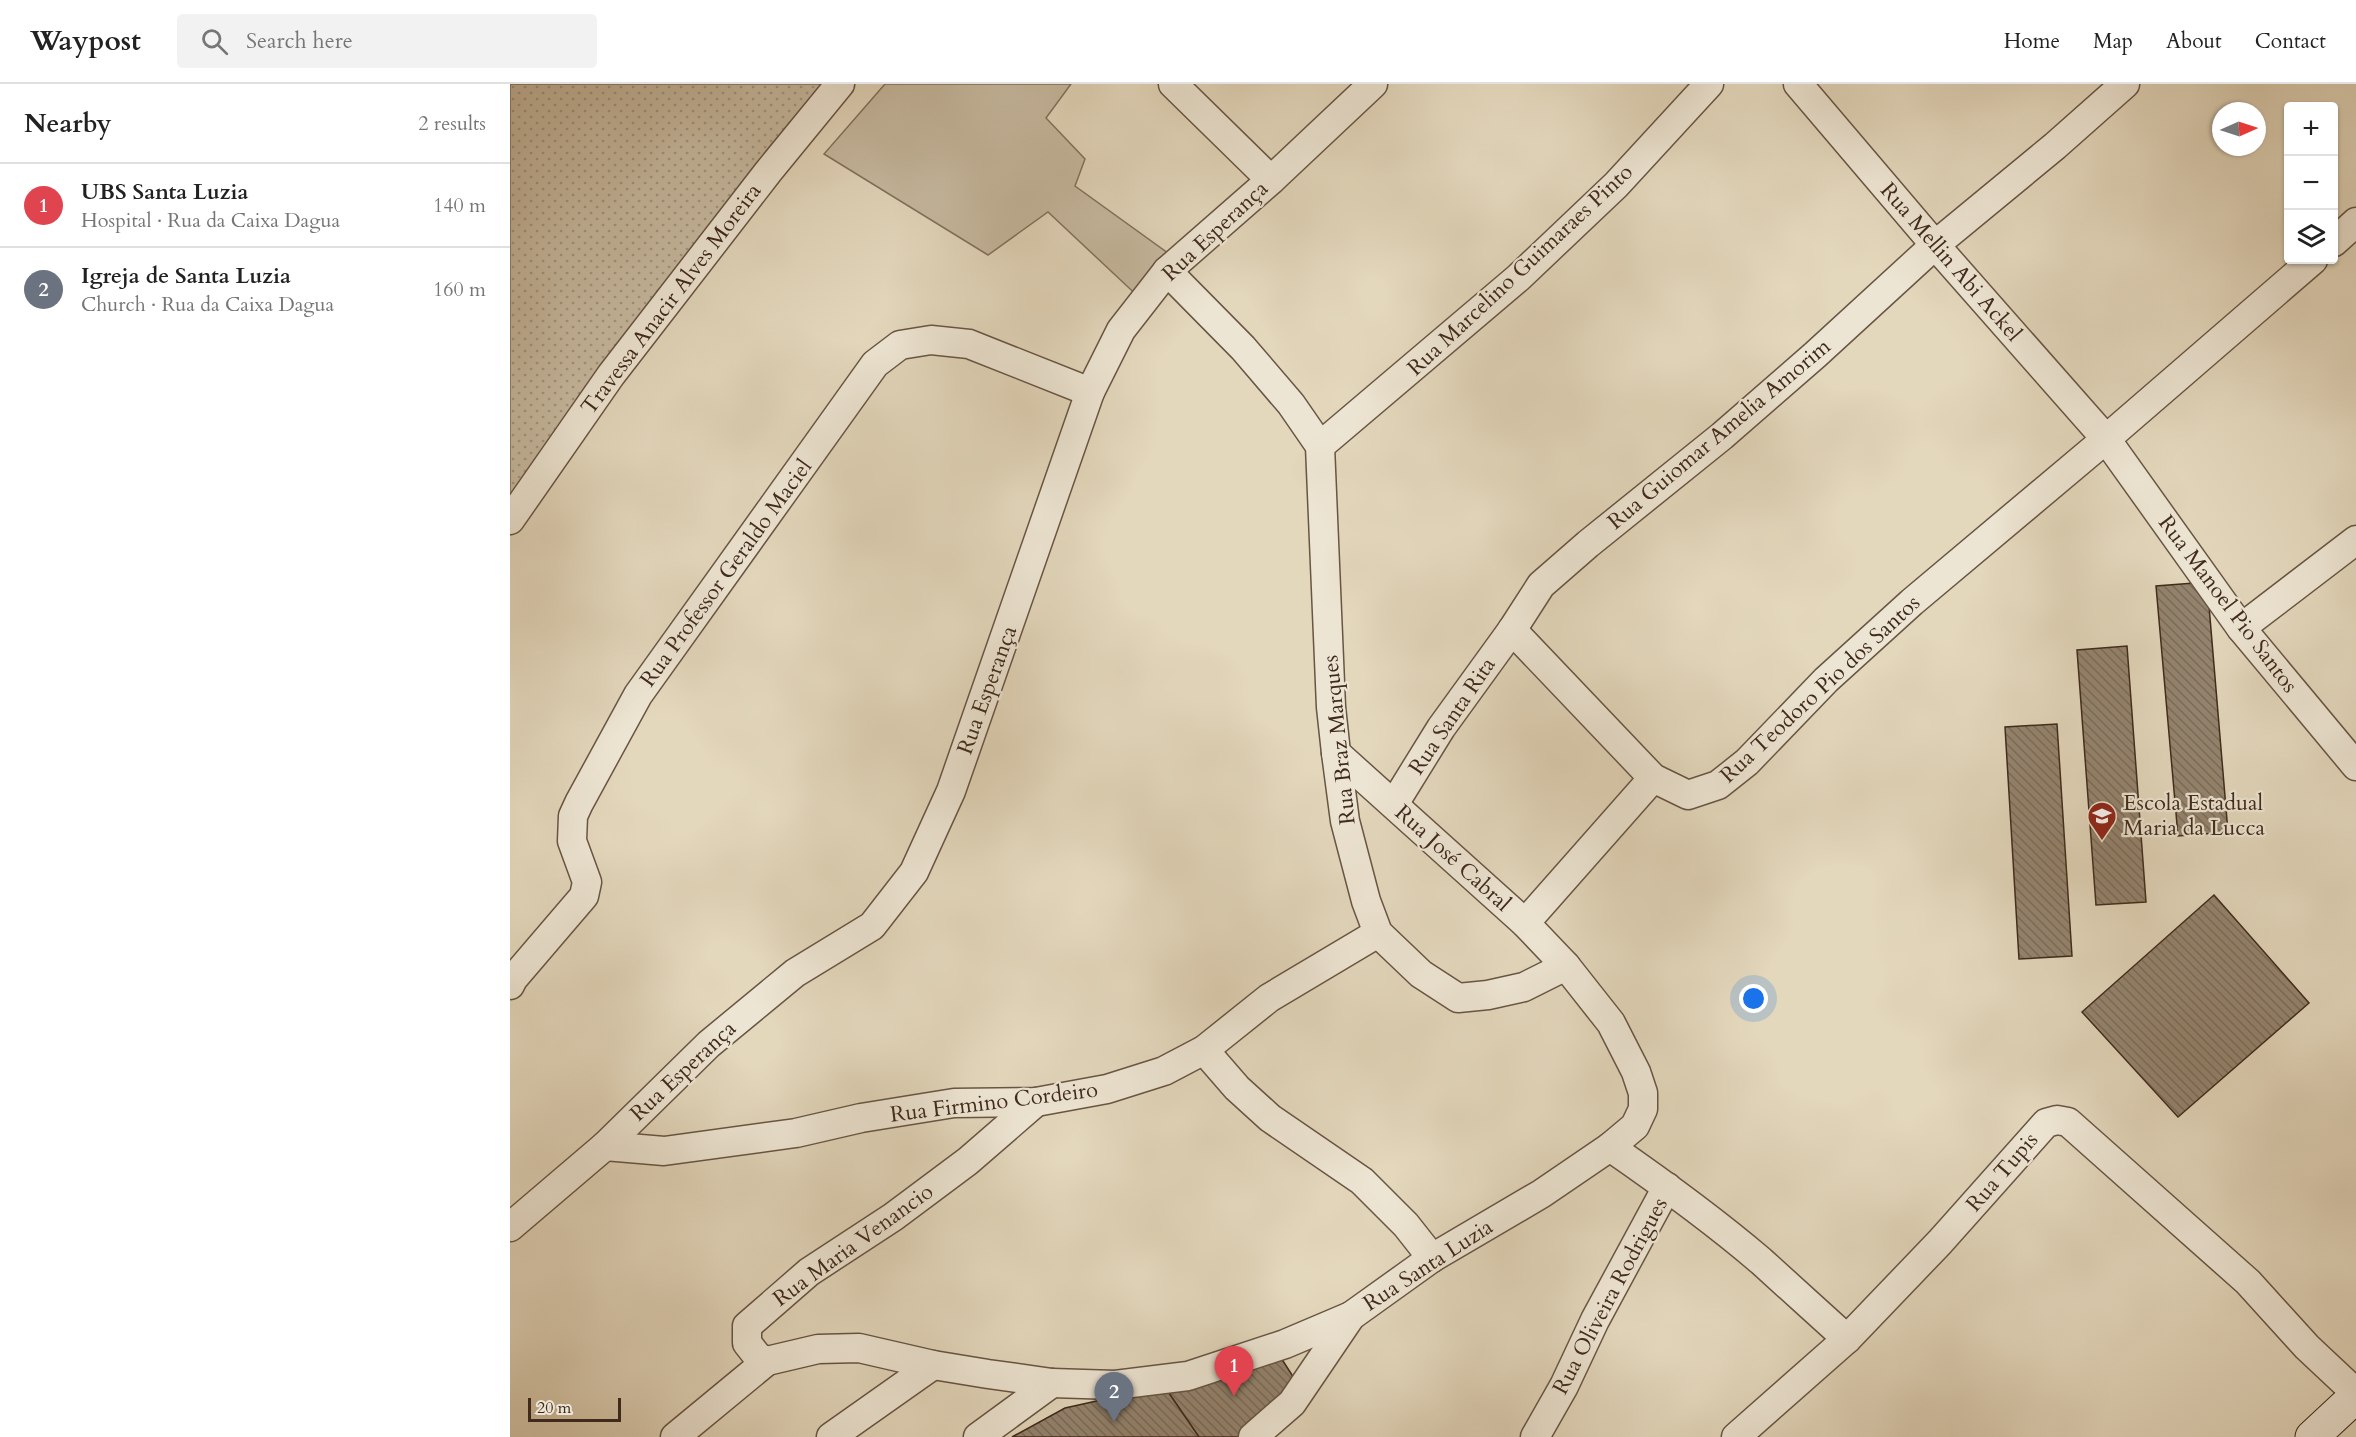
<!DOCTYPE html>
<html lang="en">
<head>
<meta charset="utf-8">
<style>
  body { margin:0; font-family:Cardo,serif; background:#f2f2f2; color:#222 }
  .controls { position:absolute; right:18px; top:18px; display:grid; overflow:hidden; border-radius:6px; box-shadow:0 2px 4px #0004 }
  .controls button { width:54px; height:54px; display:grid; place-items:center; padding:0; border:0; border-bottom:2px solid #e0e0e0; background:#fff; color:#222; font:30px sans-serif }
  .compass { position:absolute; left:1702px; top:18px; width:54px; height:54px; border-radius:50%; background:#fff; box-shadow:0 2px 4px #0004; rotate:87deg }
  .scale { position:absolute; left:18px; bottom:15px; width:93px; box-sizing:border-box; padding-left:6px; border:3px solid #3f2a1c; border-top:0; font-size:16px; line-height:21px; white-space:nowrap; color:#3f2a1c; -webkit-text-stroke:4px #ede5d3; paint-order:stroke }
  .you { position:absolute; left:1244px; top:915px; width:21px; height:21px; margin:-15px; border:4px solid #fff; border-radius:50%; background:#1a73e8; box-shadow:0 0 0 9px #1a73e833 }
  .badge { display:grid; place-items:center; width:39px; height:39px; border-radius:50%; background:#1a73e8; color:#fff; font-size:20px; font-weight:700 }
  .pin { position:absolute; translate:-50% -50px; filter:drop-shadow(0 2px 3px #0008) }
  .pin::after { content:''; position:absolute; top:32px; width:21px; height:18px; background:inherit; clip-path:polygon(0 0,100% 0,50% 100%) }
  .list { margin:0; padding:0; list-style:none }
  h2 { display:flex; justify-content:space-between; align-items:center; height:78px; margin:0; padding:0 24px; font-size:26px }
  h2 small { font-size:20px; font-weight:400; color:#767676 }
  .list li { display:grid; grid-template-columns:39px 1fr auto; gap:18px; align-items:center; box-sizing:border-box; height:84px; padding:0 24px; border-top:2px solid #e0e0e0 }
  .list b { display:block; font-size:22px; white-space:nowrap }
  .list p { margin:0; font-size:20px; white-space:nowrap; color:#767676 }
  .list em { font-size:20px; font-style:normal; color:#767676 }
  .icon { flex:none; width:33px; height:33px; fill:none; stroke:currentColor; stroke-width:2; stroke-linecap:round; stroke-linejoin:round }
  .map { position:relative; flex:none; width:1846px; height:1353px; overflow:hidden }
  header { display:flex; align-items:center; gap:36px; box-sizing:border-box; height:84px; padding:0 30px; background:#fff; border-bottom:2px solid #e0e0e0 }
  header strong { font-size:28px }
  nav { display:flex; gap:33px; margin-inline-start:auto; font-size:21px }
  .search { width:420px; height:54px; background:#f2f2f2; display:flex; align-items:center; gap:15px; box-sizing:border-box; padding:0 21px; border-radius:6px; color:#767676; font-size:22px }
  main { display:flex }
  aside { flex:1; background:#fff }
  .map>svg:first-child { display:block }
  .grass { fill:url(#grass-dots); stroke:#83725e; stroke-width:1.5 }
  .park { fill:#c7baa1; stroke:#83725e; stroke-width:1.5 }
  .building { fill:url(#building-back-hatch); stroke:#3f2a1c; stroke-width:1.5 }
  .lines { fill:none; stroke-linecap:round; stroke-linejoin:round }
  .street-casing { stroke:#685544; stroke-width:31 }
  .secondary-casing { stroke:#3f2a1c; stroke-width:35 }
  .street { stroke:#ede5d3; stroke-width:28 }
  .secondary { stroke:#ede5d3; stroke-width:33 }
  .labels { text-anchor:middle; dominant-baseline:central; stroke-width:4.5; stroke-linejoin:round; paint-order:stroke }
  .street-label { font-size:22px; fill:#3f2a1c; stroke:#ede5d3 }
  .poi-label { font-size:22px; fill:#3f2a1c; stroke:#ede5d3; text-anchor:start }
</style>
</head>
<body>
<header>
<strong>Waypost</strong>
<div class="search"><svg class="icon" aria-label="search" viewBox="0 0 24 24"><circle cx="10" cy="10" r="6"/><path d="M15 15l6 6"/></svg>Search here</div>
<nav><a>Home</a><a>Map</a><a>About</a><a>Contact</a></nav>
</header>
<main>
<aside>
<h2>Nearby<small>2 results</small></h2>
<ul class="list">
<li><span class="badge" style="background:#e0444e">1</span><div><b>UBS Santa Luzia</b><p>Hospital · Rua da Caixa Dagua</p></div><em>140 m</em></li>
<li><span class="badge" style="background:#6b7280">2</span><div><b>Igreja de Santa Luzia</b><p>Church · Rua da Caixa Dagua</p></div><em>160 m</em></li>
</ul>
</aside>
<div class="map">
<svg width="1846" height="1353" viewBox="0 0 1846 1353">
  <defs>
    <pattern id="grass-dots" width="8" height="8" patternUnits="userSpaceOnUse" patternTransform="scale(1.5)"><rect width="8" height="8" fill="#c7baa1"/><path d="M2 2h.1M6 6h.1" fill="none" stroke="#a39782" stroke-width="1.8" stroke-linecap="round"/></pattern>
    <pattern id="building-back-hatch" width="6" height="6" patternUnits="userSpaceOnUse" patternTransform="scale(1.5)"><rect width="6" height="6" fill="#94846f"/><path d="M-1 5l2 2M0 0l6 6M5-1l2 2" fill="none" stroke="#7a6c5a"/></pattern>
  </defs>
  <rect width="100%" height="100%" fill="#e3d7bc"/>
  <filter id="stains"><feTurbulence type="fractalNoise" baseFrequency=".00333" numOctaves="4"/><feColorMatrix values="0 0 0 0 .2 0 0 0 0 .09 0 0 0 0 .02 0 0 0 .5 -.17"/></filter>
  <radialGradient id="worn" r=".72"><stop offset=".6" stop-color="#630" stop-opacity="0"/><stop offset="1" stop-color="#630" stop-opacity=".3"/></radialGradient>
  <polygon class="grass" points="0,0 330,0 0,436"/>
  <polygon class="park" points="375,0 561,0 536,34 575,75 565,102 669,177 634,218 538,128 478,171 314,70"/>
  <g class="building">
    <polygon points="1697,498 1718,748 1668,752 1646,502"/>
    <polygon points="1617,562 1636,818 1586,821 1567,566"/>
    <polygon points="1547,640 1562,872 1509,875 1495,643"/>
    <polygon points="1704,811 1799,919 1668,1033 1572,928"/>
    <polygon points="764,1263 791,1305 743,1353 689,1353 654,1302"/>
    <polygon points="654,1302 689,1353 502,1353 555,1324"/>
  </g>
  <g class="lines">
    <g class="street-casing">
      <g id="street">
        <polyline points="663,0 761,96"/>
        <polyline points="1288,0 1425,161 1596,355 1731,544 1846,682"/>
        <polyline points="1824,158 1846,138"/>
        <polyline points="657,187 733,264 781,320 810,362 821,623 826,669 835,737 856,817 868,849 911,890 948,914 978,911 1014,903 1056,882 1101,939 1126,988 1133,1009 1133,1025 1125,1042 1100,1063 1031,1110 922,1174 841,1232 782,1319 743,1353"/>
        <polyline points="810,362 1008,194 1106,101 1199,0"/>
        <polyline points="0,436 101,291 258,88 330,0"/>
        <polyline points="1731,544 1846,456"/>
        <polyline points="1002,546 1143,694 1178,711 1208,701 1237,678 1316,596 1402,518 1596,355 1803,176"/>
        <polyline points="826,669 1015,839 1056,882"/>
        <polyline points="884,720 931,644 1002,546 1031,501 1078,460 1212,352 1305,271 1425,161 1545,62 1615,0"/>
        <polyline points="1015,839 1143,694"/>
        <polyline points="0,901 3,895 74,812 77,798 62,757 63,732 69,719 128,611 365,280 390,261 421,256 459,260 580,308"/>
        <polyline points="694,966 727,1004 760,1034 852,1097 896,1141 922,1174"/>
        <polyline points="526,1018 458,1077 383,1133 299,1188 237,1242 237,1259 248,1273 257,1277 308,1265 349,1264 423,1281 478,1290 542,1299 605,1301 678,1292 775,1260 841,1232"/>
        <polyline points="95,1062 154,1067 286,1049 351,1034 444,1019 526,1018 597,1005 654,987 694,966 759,914 868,849"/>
        <path d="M1100,1063c52,36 103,73 151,114 29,26 57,52 86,78"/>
        <polyline points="0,1143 95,1062 199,960 285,889 362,842 404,788 441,707 580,308 611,246 657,187 761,96 863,0"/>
        <polyline points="165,1353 257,1277"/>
        <polyline points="321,1353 423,1281"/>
        <polyline points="468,1353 542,1299"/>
        <polyline points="1025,1353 1054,1302 1085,1236 1157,1103"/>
        <polyline points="1226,1353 1337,1255 1430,1158 1536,1039 1547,1036 1558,1038 1738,1198 1797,1263 1846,1309"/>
      </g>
    </g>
    <g class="secondary-casing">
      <polyline id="secondary" points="1802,1353 1846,1312"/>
    </g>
    <use href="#street" class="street"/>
    <use href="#secondary" class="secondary"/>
  </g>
  <defs>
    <g id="school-pin" transform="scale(1.5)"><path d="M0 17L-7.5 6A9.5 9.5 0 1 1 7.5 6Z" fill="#8f2418" stroke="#ede5d3"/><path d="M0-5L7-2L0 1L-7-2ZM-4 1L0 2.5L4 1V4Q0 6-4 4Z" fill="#fff"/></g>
  </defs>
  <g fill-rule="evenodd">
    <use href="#school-pin" x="1592" y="732"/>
  </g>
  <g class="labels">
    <g class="street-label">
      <text transform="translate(705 147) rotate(-43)">Rua Esperança</text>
      <text transform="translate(1441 178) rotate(49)">Rua Mellin Abi Ackel</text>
      <text transform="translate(1010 186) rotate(-43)">Rua Marcelino Guimaraes Pinto</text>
      <text transform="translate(161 215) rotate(-53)">Travessa Anacir Alves Moreira</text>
      <text transform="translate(1209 350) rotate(-40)">Rua Guiomar Amelia Amorim</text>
      <text transform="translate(216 489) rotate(-54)">Rua Professor Geraldo Maciel</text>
      <text transform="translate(1718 520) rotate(53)">Rua Manoel Pio Santos</text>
      <text transform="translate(1310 605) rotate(-43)">Rua Teodoro Pio dos Santos</text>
      <text transform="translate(477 606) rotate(-70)">Rua Esperança</text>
      <text transform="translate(942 632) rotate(-56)">Rua Santa Rita</text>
      <text transform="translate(829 656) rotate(-96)">Rua Braz Marques</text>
      <text transform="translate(943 774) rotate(42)">Rua José Cabral</text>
      <text transform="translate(173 987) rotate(-43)">Rua Esperança</text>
      <text transform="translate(484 1018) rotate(-7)">Rua Firmino Cordeiro</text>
      <text transform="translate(1492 1088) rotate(-49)">Rua Tupis</text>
      <text transform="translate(343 1161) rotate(-36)">Rua Maria Venancio</text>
      <text transform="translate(918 1181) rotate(-33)">Rua Santa Luzia</text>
      <text transform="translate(1100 1212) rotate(-62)">Rua Oliveira Rodrigues</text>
    </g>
    <g class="poi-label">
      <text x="1613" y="719">Escola Estadual<tspan x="1613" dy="25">Maria da Lucca</tspan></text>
    </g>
  </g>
  <rect width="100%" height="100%" filter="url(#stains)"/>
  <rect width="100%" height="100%" fill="url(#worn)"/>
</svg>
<div class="controls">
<button>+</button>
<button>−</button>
<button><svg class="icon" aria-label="layers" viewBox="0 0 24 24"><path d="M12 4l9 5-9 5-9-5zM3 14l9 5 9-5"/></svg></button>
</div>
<svg class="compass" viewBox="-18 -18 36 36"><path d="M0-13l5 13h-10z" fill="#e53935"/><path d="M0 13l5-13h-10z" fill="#767676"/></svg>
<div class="scale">20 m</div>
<div class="you"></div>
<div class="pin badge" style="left:724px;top:1312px;background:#e0444e">1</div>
<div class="pin badge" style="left:604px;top:1338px;background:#6b7280">2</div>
</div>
</main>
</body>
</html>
